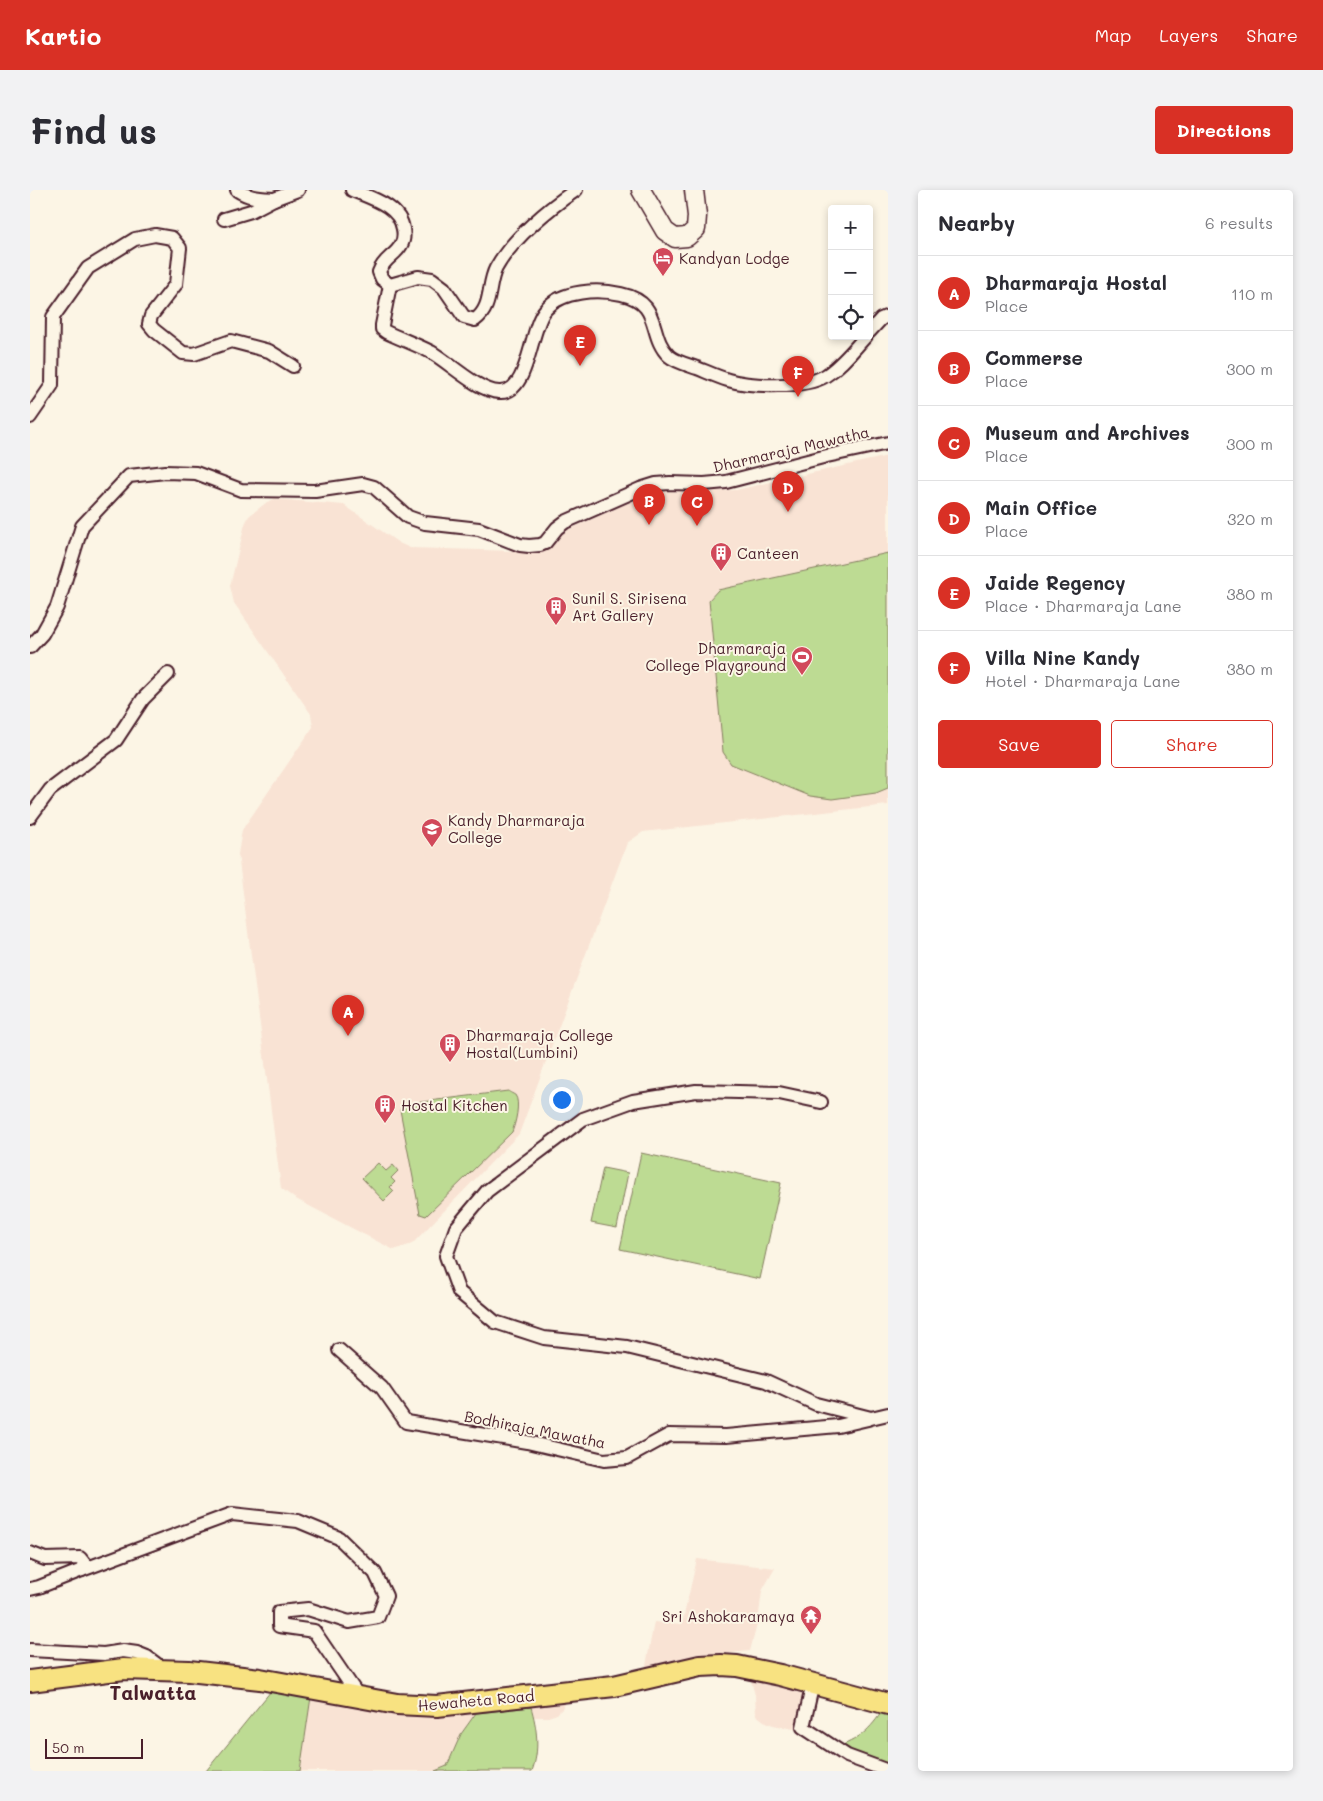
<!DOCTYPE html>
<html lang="en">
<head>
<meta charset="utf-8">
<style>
  body { margin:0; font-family:Mali,sans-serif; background:#f2f2f3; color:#2b2b33 }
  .controls { position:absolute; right:15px; top:15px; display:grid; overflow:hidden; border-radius:5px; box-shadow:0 2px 8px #0003 }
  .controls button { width:45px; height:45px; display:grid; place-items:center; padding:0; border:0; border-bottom:1px solid #e1e1e2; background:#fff; color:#2b2b33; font:25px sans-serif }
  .scale { position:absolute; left:15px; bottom:12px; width:98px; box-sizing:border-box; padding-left:5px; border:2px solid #4a1f2b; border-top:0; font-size:14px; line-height:18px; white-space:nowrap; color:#4a1f2b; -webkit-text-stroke:4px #fcf5e5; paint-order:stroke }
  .you { position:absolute; left:531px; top:909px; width:18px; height:18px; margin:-12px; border:4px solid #fff; border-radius:50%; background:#1a73e8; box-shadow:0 0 0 8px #1a73e833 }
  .badge { display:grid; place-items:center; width:32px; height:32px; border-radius:50%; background:#d93025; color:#fff; font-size:16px; font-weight:700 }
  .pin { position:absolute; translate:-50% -41px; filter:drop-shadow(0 1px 2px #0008) }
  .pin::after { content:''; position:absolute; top:26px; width:18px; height:15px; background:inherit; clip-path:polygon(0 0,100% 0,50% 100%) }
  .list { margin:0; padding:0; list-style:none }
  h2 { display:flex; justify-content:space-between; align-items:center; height:65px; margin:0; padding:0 20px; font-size:21px }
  h2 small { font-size:16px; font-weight:400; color:#7c7c81 }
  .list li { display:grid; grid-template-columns:32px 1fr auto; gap:15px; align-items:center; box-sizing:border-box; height:75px; padding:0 20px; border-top:1px solid #e1e1e2 }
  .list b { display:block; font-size:19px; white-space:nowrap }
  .list p { margin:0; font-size:16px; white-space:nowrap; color:#7c7c81 }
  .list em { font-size:16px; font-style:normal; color:#7c7c81 }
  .actions { display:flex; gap:10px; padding:15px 20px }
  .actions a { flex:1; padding:11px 0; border:1px solid #d93025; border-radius:5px; text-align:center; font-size:18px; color:#d93025 }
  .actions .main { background:#d93025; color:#fff }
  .icon { flex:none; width:28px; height:28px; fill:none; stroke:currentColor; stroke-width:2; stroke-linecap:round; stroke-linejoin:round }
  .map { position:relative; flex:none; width:858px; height:1581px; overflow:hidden; border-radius:5px }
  header { display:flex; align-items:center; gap:30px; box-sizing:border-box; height:70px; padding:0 25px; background:#d93025; color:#fff }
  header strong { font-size:24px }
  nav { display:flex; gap:28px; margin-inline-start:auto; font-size:18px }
  .intro { display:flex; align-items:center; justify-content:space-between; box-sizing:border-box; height:120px; padding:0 30px }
  h1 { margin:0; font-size:35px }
  .button { padding:12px 22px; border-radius:5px; background:#d93025; color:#fff; font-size:18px; font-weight:700 }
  main { display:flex; gap:30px; padding:0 30px }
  aside { flex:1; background:#fff; border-radius:5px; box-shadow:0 2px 8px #0003 }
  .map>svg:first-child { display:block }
  .built { fill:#f9e3d4; fill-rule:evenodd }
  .green { fill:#bddb93; stroke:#847d5f }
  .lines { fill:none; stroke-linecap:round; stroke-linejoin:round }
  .minor-casing { stroke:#4a1f2b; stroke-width:16 }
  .secondary-casing { stroke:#4a1f2b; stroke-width:21 }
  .trunk-casing { stroke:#4a1f2b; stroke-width:24 }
  .minor { stroke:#fcf5e5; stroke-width:12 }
  .secondary { stroke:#fcf5e5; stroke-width:18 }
  .trunk { stroke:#f8e281; stroke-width:20 }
  .labels { text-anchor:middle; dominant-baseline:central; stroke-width:4; stroke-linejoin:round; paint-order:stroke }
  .poi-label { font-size:15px; fill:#4a1f2b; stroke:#fcf5e5; text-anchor:start }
  .street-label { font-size:15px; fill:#4a1f2b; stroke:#fcf5e5 }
  .district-label { font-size:20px; font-weight:bold; fill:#4a1f2b; stroke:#fcf5e5 }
</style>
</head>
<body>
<header>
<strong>Kartio</strong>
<nav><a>Map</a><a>Layers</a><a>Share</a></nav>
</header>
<div class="intro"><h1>Find us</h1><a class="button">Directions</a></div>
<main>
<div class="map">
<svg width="858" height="1581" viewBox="0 0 858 1581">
  <rect width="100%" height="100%" fill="#fcf5e5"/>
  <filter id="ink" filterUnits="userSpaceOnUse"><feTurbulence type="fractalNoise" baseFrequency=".02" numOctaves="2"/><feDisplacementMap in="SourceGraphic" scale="10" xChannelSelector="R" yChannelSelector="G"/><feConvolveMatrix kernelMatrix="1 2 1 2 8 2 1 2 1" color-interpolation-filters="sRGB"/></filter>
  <g filter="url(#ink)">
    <g class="built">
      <path d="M858,266v97l-170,37 -9,10 167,193 12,-5v17l-245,27 -16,11 -108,291 -107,110 -18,6 -100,-52 -13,-10 -43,-334 4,-24 71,-103 -2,-13 -77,-111 -4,-17 15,-62 4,-8 18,-14 8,-3 69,6 55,38 11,5 108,3 10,-3 123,-56 85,-2zM478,901l7,4 -115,15 5,-6z"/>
      <polygon points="667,1369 745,1378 732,1401 728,1431 720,1461 669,1466 615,1481 624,1432 652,1434"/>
      <polygon points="720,1487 772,1499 774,1513 769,1540 743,1535 734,1531 726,1525 725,1505"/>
      <polygon points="281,1507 405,1524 446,1523 431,1544 417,1576 405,1581 270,1581"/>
      <polygon points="534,1513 532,1519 527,1524 518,1527 504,1527 501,1517"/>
    </g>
    <g class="green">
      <polygon points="858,363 858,598 846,603 802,609 780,606 701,574 693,562 679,410 688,400"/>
      <path d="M478,901c1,1 7,4 7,4 6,7 0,30 -3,37l-86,84 -6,-2 -20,-104 5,-6z"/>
      <polygon points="611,963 751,993 730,1089 590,1059"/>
      <polygon points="348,973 356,981 363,975 368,981 361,988 365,992 360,997 364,1001 354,1011 332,988"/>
      <polygon points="573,978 598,983 587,1038 561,1033"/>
      <polygon points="241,1501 281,1507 270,1581 176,1581"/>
      <path d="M501,1517c6,21 9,43 1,64h-97l12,-5 14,-32 15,-21z"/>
      <path d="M851,1523l7,1v57l-52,-23c22,-9 31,-15 45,-35z"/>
    </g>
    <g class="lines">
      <g class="minor-casing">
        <g id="minor">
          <path d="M207,0c12,8 23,8 37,9"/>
          <path d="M322,0c19,8 48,16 51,39 1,5 1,11 -2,16 -6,11 -17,13 -22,27l3,7 8,6 28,-8 14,2 12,9 20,29 11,3c18,-13 12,-35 21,-52 16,-29 53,-60 80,-78"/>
          <polyline points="194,29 221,21 244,9 268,0"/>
          <path d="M360,95l-8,40v4l4,3c15,7 31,13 45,20 19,11 47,39 68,40 31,3 30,-65 47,-83 16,-19 52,-20 75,-15 42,9 26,41 48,62 7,6 19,9 28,12 10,4 21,9 31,12 23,7 77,8 97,-4 16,-10 28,-26 41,-40"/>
          <polyline points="839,142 851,129 858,126"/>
          <polyline points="0,227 22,195 23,127 58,78 105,49 125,45 142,48 150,58 146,94 121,126 119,134 124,140 153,163 164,164 201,151 239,161 263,176"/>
          <polyline points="0,457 12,444 27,417 52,336 99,286 135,282 166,283 211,300 285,301 333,294 344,297 378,327 395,333 449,339 490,355 499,356 510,355 515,353 527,338 535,332 610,299 626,294 640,293 674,294 696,292 797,266 858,253"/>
          <polyline points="0,627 20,600 86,550 113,509 138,484"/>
          <polyline points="791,912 749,903 666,901 603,911 553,929 457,1001 426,1038 416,1066 429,1102 465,1132 514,1148 597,1157 736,1191 786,1214 841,1228 858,1224"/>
          <polyline points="309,1160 352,1198 376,1232 497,1252 574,1270 597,1268 639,1245 696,1246 808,1236 838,1229"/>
          <polyline points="0,1363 15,1369 50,1368 54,1373 52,1380 9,1397 0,1399"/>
          <polyline points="52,1380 202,1324 268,1331 309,1348 345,1383 356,1406 348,1427 319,1432 278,1419 249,1422 249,1436 284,1441 329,1507"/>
          <polyline points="0,1460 74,1464 93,1461 107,1463 117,1467 133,1479"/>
          <polyline points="783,1493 773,1537 817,1566 858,1581"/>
        </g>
      </g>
      <g class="secondary-casing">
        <polyline id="secondary" points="611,0 635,41 645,48 657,47 666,39 667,26 664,0"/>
      </g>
      <g class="trunk-casing">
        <polyline id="trunk" points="0,1491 94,1479 159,1481 230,1489 367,1514 407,1516 584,1496 670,1476 691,1475 707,1476 750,1485 858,1514"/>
      </g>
      <use href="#minor" class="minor"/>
      <use href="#secondary" class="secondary"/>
      <use href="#trunk" class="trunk"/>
    </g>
  </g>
  <defs>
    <g id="hotel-pin" transform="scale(1.125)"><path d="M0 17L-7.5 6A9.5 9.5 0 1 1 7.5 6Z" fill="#d1495b" stroke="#fcf5e5"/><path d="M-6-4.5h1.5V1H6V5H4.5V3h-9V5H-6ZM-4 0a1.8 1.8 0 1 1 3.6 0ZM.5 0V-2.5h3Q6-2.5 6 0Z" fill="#fff"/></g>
    <g id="building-pin" transform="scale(1.125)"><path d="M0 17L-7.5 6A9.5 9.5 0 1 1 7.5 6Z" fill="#d1495b" stroke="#fcf5e5"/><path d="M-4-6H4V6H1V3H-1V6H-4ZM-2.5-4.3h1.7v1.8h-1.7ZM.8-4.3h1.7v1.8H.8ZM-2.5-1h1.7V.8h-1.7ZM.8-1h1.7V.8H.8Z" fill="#fff"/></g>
    <g id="stadium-pin" transform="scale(1.125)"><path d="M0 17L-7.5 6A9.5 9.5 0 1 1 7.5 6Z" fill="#d1495b" stroke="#fcf5e5"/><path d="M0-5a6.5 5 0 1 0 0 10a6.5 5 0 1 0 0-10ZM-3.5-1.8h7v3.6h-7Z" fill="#fff"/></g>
    <g id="school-pin" transform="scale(1.125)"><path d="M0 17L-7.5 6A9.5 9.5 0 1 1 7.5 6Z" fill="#d1495b" stroke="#fcf5e5"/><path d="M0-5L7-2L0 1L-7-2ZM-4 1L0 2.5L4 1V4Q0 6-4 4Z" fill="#fff"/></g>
    <g id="temple-pin" transform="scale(1.125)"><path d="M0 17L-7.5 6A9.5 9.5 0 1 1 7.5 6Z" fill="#d1495b" stroke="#fcf5e5"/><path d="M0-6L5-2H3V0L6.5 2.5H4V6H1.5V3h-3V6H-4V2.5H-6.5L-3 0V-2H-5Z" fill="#fff"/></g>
  </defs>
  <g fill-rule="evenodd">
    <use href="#hotel-pin" x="633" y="68"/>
    <use href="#building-pin" x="691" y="363"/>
    <use href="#building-pin" x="526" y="417"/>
    <use href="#stadium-pin" x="772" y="467"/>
    <use href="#school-pin" x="402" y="639"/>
    <use href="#building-pin" x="420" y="854"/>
    <use href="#building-pin" x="355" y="915"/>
    <use href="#temple-pin" x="781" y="1426"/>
  </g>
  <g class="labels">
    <g class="poi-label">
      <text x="649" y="68">Kandyan Lodge</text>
      <text x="707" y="363">Canteen</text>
      <text x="542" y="408">Sunil S. Sirisena<tspan x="542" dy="17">Art Gallery</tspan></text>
      <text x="756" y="458" text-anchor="end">Dharmaraja<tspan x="756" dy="17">College Playground</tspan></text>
      <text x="418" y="630">Kandy Dharmaraja<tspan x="418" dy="17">College</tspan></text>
      <text x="436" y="845">Dharmaraja College<tspan x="436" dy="17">Hostal(Lumbini)</tspan></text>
      <text x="371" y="915">Hostal Kitchen</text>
      <text x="765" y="1426" text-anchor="end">Sri Ashokaramaya</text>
    </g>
    <g class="street-label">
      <text transform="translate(761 259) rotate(-13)">Dharmaraja Mawatha</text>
      <text transform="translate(505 1239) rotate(11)">Bodhiraja Mawatha</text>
      <text transform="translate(446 1510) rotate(-5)">Hewaheta Road</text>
    </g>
    <g class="district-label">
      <text x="123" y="1502">Talwatta</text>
    </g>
  </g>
</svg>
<div class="controls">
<button>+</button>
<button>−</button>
<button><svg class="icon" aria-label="locate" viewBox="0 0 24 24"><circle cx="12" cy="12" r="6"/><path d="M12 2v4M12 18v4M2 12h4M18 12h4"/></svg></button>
</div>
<div class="scale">50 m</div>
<div class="you"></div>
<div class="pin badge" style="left:318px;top:846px">A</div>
<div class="pin badge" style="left:619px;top:335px">B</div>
<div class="pin badge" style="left:667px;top:336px">C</div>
<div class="pin badge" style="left:758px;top:322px">D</div>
<div class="pin badge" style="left:550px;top:176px">E</div>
<div class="pin badge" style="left:768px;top:207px">F</div>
</div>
<aside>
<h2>Nearby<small>6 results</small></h2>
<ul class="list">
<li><span class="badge">A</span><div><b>Dharmaraja Hostal</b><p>Place</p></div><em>110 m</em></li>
<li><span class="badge">B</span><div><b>Commerse</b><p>Place</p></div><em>300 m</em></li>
<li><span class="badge">C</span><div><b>Museum and Archives</b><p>Place</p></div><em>300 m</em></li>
<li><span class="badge">D</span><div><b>Main Office</b><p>Place</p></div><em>320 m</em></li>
<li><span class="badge">E</span><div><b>Jaide Regency</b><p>Place · Dharmaraja Lane</p></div><em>380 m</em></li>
<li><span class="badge">F</span><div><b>Villa Nine Kandy</b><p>Hotel · Dharmaraja Lane</p></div><em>380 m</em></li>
</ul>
<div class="actions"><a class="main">Save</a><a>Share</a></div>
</aside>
</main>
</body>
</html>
